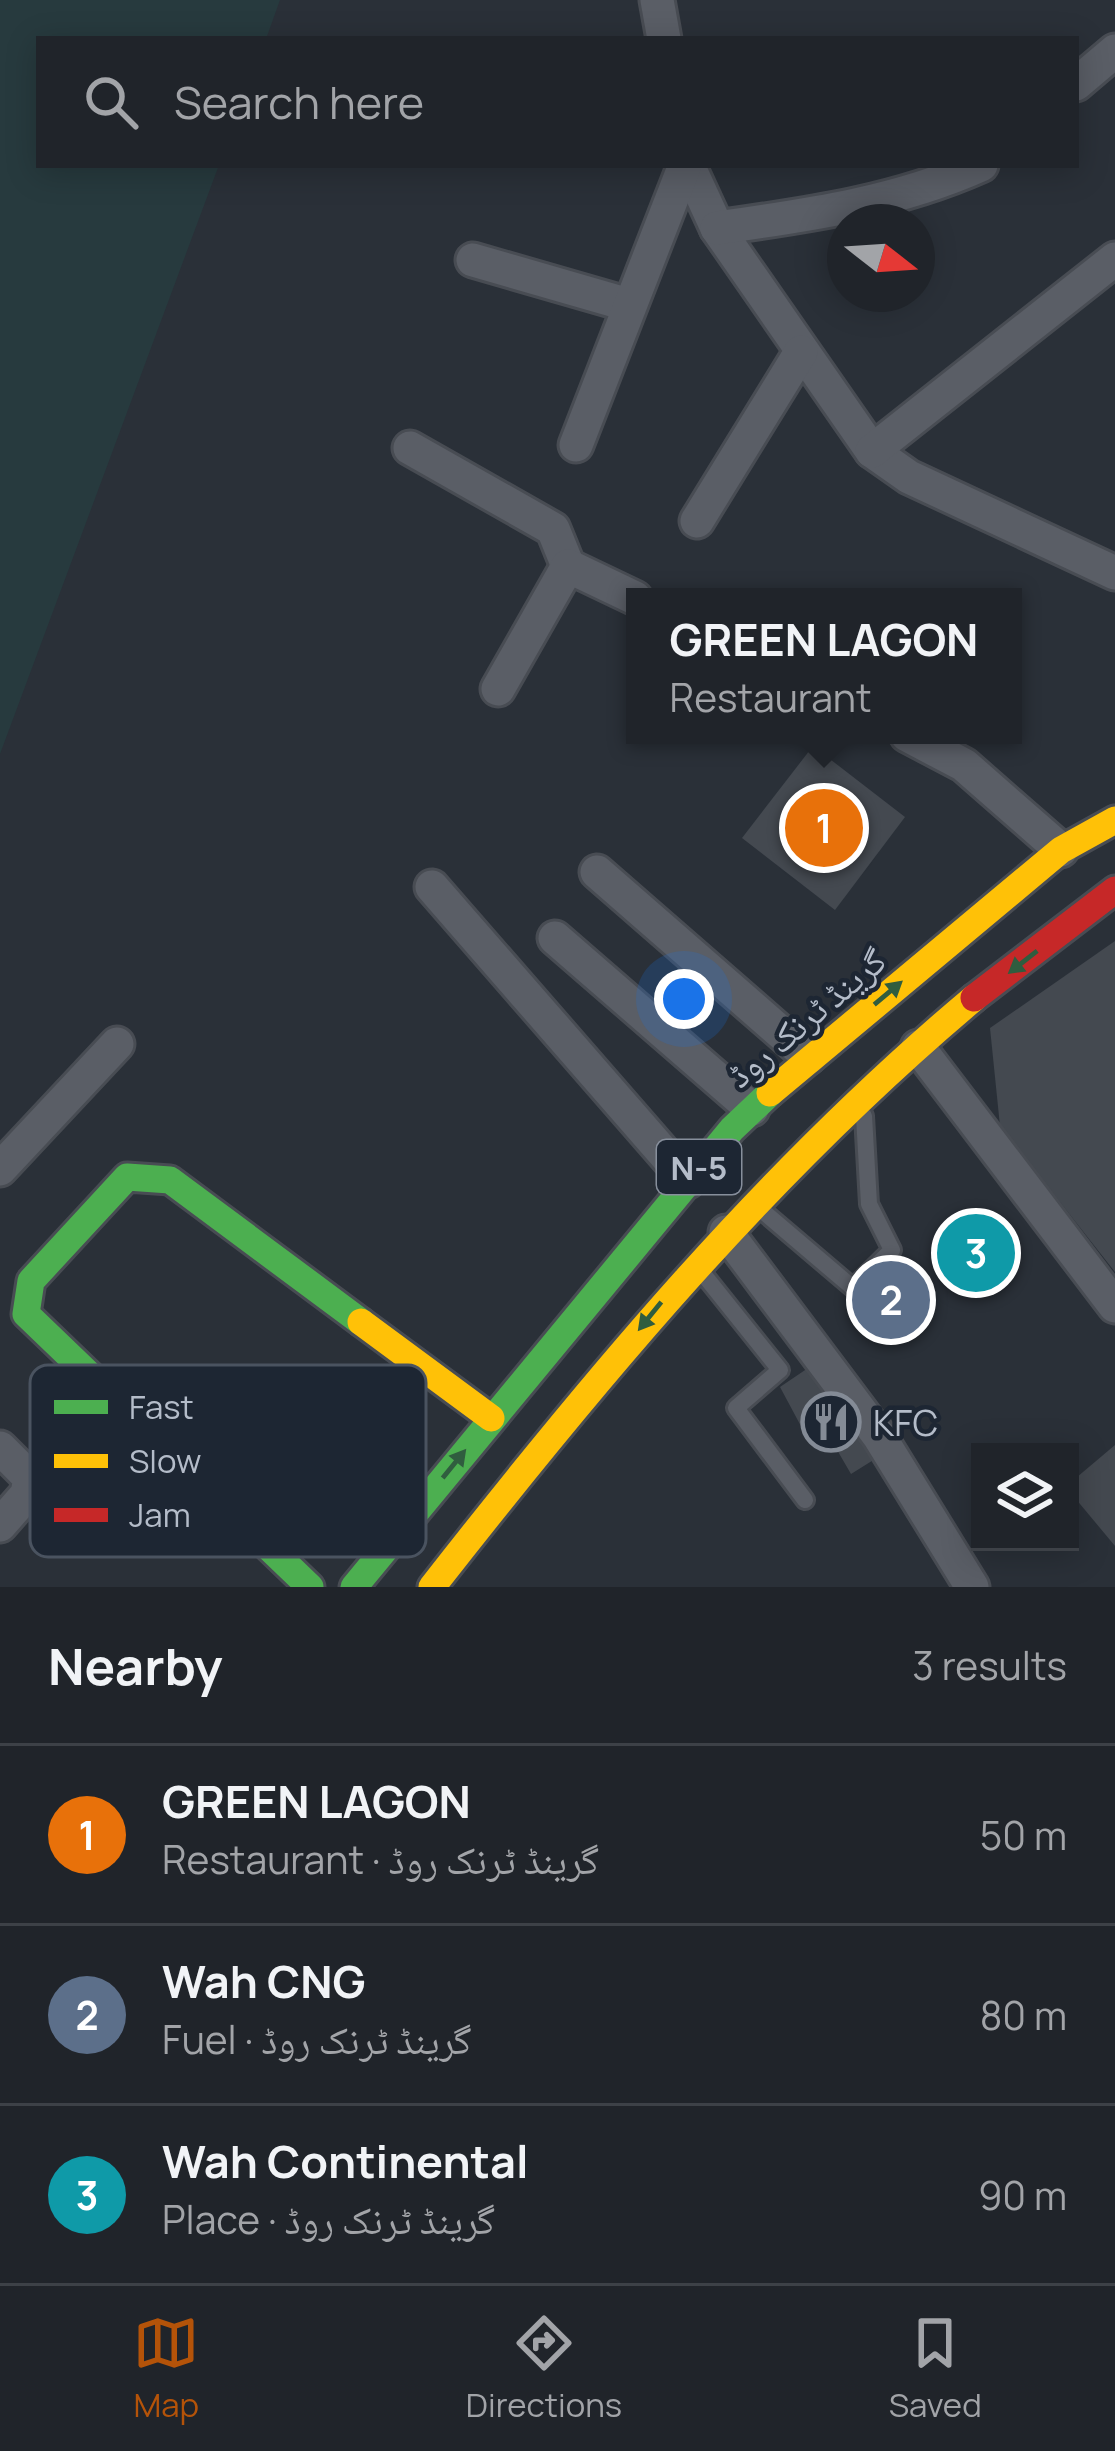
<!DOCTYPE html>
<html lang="en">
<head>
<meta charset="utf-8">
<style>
  body { margin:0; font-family:Manrope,"Noto Naskh Arabic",sans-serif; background:#2d3036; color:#f1f3f6 }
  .controls { position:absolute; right:36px; bottom:36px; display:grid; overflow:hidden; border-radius:0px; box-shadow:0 6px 30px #0003 }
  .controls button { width:108px; height:108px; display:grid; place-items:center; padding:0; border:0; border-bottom:3px solid #3d4147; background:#20242a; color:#f1f3f6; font:60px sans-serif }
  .compass { position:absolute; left:827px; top:204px; width:108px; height:108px; border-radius:50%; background:#20242a; box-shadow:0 6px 30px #0003; rotate:107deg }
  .you { position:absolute; left:684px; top:999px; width:42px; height:42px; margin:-30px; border:9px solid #fff; border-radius:50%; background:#1a73e8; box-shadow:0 0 0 18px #1a73e833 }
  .badge { display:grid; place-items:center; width:78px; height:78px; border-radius:50%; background:#b45309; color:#fff; font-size:39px; font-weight:700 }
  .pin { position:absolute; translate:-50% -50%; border:6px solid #fff; box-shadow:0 3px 12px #0006 }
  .popup { position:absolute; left:626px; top:588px; width:396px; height:156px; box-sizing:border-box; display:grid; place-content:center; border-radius:0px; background:#20242a; filter:drop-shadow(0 3px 9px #0005); font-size:39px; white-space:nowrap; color:#a2a4a8 }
  .popup b { font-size:45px; color:#f1f3f6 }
  .popup::after { content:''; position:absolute; left:50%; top:100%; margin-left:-24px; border:24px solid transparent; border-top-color:#20242a }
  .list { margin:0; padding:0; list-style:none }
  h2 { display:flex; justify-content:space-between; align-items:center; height:156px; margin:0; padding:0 48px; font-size:51px }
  h2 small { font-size:39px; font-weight:400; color:#a2a4a8 }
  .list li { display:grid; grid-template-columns:78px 1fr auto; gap:36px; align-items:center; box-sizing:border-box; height:180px; padding:0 48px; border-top:3px solid #3d4147 }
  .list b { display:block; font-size:45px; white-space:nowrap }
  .list p { margin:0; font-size:39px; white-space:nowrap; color:#a2a4a8 }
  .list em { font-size:39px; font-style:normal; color:#a2a4a8 }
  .icon { flex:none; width:66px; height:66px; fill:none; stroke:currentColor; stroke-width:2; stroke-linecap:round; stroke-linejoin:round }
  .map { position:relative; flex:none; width:1115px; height:1587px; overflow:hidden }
  .search { position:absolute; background:#20242a; box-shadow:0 6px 30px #0003; left:36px; right:36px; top:36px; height:132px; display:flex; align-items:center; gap:30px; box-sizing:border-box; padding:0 42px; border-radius:0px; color:#a2a4a8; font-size:45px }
  .sheet { height:696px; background:#20242a }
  nav { display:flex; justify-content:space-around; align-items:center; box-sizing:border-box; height:168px; border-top:3px solid #3d4147; background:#20242a; font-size:33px; color:#a2a4a8 }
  nav a { display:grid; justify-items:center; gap:6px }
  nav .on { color:#b45309 }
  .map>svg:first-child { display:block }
  .green { fill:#273a3e }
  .building { fill:#444950 }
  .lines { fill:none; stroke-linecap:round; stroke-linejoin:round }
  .lane-casing { stroke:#484c53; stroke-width:22 }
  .street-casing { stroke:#484c53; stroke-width:39 }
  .fast-casing { stroke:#484c53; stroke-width:33 }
  .slow-casing { stroke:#484c53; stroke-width:33 }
  .jam-casing { stroke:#484c53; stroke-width:33 }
  .lane { stroke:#5a5e66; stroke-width:16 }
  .street { stroke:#5a5e66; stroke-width:33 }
  .fast { stroke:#4caf50; stroke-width:27 }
  .slow { stroke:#ffc107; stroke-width:27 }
  .jam { stroke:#c62828; stroke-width:27 }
  .oneway { fill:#305d3f }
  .labels { text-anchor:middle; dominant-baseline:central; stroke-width:9; stroke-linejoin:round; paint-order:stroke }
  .shield { fill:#1d2633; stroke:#878f9c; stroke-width:3 }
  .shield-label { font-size:33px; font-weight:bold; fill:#b4bcc9 }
  .street-label { font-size:36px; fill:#b4bcc9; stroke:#1d2633 }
  .poi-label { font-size:36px; fill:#b4bcc9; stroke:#1d2633; text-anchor:start }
  .key { fill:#1d2633; stroke:#4a5360; stroke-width:3 }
  .key-label { font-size:33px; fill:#b4bcc9 }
</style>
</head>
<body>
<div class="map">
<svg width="1115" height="1587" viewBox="0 0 1115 1587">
  <rect width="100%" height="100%" fill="#2a3038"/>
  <polygon class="green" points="0,0 280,0 266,39 39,39 39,165 219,165 0,754"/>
  <g class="building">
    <polygon points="813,746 905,817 835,910 742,838"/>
    <polygon points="1115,941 1115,1272 1000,1126 990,1028"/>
    <polygon points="980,1227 1000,1263 973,1279 953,1243"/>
    <polygon points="814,1364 883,1454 851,1474 826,1431 810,1443 780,1387"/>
    <polygon points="1115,1445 1115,1546 1070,1492 1070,1483"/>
  </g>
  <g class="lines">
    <g class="lane-casing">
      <g id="lane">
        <polyline points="765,1213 853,1288 892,1250 869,1204 864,1116"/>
        <polyline points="704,1275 780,1370 736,1408 805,1500"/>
      </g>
    </g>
    <g class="street-casing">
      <g id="street">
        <polyline points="657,0 664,39"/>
        <polyline points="1076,84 1115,51"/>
        <polyline points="688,165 717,228 872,451 909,477 1115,573"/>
        <path d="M717,228c91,-13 179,-25 264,-63"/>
        <polyline points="473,260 629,305"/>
        <polyline points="576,445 685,165"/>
        <polyline points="410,448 553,529 568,566"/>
        <polyline points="872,451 1115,259"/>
        <polyline points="697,521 801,352"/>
        <polyline points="498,689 568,566 635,598"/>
        <polyline points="907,735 964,765 1061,850"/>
        <polyline points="597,872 809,1057"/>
        <polyline points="432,887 688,1181"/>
        <polyline points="555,938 752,1109"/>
        <polyline points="918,1047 1115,1306"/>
        <polyline points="0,1169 117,1044"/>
        <polyline points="726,1232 879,1436 972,1587"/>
        <polyline points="0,1448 30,1478 27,1494 0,1525"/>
      </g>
    </g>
    <g class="fast-casing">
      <g id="fast">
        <polyline points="310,1587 26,1314 31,1281 127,1177 170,1180 361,1322"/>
        <polyline points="354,1587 732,1129 770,1093"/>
      </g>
    </g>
    <g class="slow-casing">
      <g id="slow">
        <polyline points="770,1093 1061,850 1115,820"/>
        <polyline points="361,1322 491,1418"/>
        <path d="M432,1587c165,-211 336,-416 542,-589"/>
      </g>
    </g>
    <g class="jam-casing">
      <polyline id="jam" points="974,998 1115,890"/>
    </g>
    <use href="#lane" class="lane"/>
    <use href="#street" class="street"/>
    <use href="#fast" class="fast"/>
    <use href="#slow" class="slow"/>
    <use href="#jam" class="jam"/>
  </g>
  <defs><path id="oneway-solid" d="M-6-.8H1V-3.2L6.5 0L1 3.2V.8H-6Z" transform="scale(3)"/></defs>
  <g class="oneway">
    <use href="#oneway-solid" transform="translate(1023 962) rotate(142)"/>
    <use href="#oneway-solid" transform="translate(888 993) rotate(-40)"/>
    <use href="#oneway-solid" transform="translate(650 1316) rotate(129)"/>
    <use href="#oneway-solid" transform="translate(454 1464) rotate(-51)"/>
  </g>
  <defs>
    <g id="restaurant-ring" transform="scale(3)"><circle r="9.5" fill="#1d2633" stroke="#848b96" stroke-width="1.5"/><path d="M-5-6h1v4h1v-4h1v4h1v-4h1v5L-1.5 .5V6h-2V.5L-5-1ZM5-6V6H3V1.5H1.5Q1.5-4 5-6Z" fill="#848b96"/></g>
  </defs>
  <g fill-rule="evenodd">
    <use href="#restaurant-ring" x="831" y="1422"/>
  </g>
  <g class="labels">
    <rect class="shield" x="657" y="1140" width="84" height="54" rx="9"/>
    <g class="shield-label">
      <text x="699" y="1167">N-5</text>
    </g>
    <g class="street-label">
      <text transform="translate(806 1017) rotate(-40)">گرینڈ ٹرنک روڈ</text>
    </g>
    <g class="poi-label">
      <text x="873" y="1422">KFC</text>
    </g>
  </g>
  <rect x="30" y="1365" width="396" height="192" rx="18" class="key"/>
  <rect x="54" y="1400" width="54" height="14" fill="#4caf50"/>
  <rect x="54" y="1454" width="54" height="14" fill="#ffc107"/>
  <rect x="54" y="1508" width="54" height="14" fill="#c62828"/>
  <g class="key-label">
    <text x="129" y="1419">Fast</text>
    <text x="129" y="1473">Slow</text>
    <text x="129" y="1527">Jam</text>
  </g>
</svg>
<div class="controls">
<button><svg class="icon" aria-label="layers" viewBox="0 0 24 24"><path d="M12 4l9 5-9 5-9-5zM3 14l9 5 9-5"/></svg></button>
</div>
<svg class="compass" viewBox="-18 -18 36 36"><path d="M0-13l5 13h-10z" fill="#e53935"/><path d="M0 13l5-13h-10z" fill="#a2a4a8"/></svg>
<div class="you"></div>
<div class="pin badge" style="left:824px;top:828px;background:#e8710a">1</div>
<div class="popup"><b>GREEN LAGON</b>Restaurant</div>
<div class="pin badge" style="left:891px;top:1300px;background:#5c6f8a">2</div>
<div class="pin badge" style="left:976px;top:1253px;background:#0f9aa8">3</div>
<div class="search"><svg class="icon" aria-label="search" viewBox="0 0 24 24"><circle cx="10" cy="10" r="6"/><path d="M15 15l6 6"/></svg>Search here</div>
</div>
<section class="sheet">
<h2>Nearby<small>3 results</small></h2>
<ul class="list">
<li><span class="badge" style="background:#e8710a">1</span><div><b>GREEN LAGON</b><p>Restaurant · گرینڈ ٹرنک روڈ</p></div><em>50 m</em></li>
<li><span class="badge" style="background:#5c6f8a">2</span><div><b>Wah CNG</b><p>Fuel · گرینڈ ٹرنک روڈ</p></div><em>80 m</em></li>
<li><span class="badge" style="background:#0f9aa8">3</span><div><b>Wah Continental</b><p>Place · گرینڈ ٹرنک روڈ</p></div><em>90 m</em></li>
</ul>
</section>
<nav>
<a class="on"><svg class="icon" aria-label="map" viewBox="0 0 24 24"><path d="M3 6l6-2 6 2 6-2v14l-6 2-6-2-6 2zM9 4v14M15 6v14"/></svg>Map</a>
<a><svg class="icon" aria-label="directions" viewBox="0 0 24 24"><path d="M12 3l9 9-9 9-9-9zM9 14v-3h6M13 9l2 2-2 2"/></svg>Directions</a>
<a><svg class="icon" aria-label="saved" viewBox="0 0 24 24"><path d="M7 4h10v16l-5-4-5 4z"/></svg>Saved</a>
</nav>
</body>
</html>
